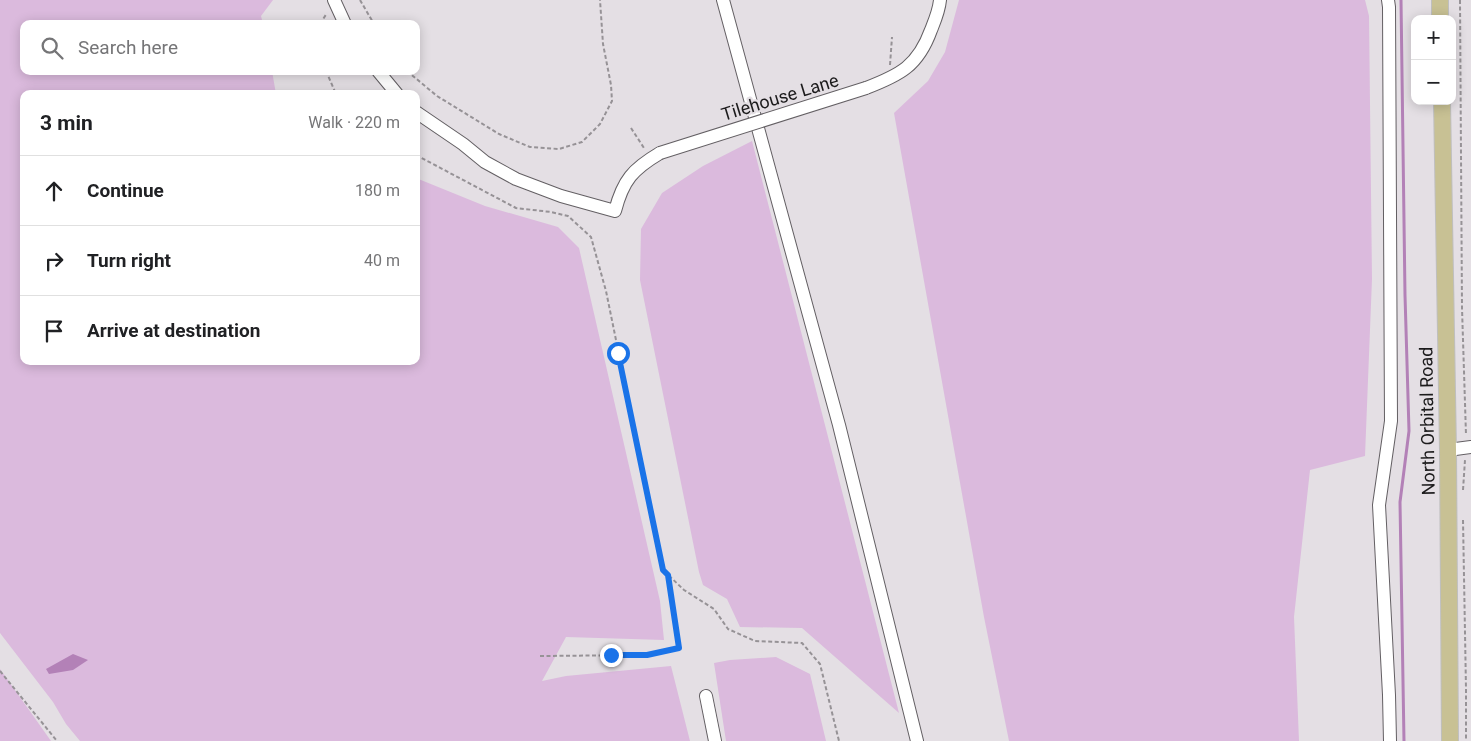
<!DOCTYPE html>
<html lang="en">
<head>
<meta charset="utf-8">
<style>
  body { margin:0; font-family:Roboto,sans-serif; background:#f2f2f2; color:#202124 }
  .controls { position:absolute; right:15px; top:15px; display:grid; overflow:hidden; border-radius:10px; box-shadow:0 2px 12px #0003 }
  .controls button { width:45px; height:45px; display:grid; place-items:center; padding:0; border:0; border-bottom:1px solid #e0e0e0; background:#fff; color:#202124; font:25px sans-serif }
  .stop { position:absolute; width:15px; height:15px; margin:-11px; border:4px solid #1a73e8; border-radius:50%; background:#fff }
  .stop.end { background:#1a73e8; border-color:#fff; box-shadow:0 1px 5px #0008 }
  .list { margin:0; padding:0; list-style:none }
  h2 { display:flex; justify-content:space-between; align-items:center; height:65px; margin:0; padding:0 20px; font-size:21px }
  h2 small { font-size:16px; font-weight:400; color:#757577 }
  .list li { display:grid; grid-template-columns:32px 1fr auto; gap:15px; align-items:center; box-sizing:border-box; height:70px; padding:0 20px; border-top:1px solid #e0e0e0 }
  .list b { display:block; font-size:19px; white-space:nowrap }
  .list em { font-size:16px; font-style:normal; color:#757577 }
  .icon { flex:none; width:28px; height:28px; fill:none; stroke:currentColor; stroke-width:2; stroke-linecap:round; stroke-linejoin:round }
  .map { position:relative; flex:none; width:1471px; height:741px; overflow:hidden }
  .search { position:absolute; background:#fff; box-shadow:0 2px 12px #0003; left:20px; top:20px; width:400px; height:55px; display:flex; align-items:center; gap:12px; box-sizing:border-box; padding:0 18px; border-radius:10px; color:#757577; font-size:19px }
  .panel { position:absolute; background:#fff; box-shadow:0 2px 12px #0003; left:20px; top:90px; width:400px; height:275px; border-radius:10px }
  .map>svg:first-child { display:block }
  .green { fill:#dbbadd }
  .water { fill:#b381b7 }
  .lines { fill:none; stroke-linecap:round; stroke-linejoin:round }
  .stream { stroke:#b381b7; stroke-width:3 }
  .minor-casing { stroke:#635f63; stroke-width:14 }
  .major-casing { stroke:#bfbfbf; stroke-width:18 }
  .path { stroke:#969296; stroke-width:2; stroke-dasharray:4 2.5; stroke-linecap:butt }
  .minor { stroke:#fff; stroke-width:12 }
  .major { stroke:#c8c194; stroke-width:16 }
  .minor-bridge-casing { stroke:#635f63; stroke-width:14; stroke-linecap:butt }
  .minor-bridge { stroke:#fff; stroke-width:12 }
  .route { stroke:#1a73e8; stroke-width:6 }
  .labels { text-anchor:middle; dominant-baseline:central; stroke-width:4.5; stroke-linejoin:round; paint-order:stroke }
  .street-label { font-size:18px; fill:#1c1b1c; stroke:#e4dfe4 }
</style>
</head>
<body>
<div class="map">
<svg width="1471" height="741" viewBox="0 0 1471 741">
  <rect width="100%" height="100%" fill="#e4dfe4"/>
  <g class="green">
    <polygon points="0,0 273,0 261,16 263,24 24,24 24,71 272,71 276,94 24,94 24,361 416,361 416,178 485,206 558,227 579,248 660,601 664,640 566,637 542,681 566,676 671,666 690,741 80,741 66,724 53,702 0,633"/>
    <polygon points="959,0 1365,0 1369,16 1372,279 1365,456 1310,470 1294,617 1299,741 1009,741 984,617 894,113 928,81 945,52"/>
    <polygon points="752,141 899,713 802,628 740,627 727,599 703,585 699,572 640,280 641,229 662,193 703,166"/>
    <polygon points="776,657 810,674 826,741 726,741 714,663 730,660"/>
    <polygon points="0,669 51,741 0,741"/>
  </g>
  <polygon class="water" points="73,654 88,660 73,670 49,674 46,669"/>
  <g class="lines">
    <polyline class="stream" points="1401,0 1405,295 1409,431 1400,502 1404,741"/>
    <g class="minor-casing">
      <g id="minor">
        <polyline points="334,0 345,24"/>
        <polyline points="723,0 839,425 917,741"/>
        <polyline points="1388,0 1389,7 1391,421 1379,505 1389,695 1390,741"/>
        <polyline points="378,71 397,94"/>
        <path d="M866,88c34,-13 52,-22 65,-58 4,-10 8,-19 9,-30"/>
        <path d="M416,112l47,32 22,18 31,17 45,17 54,15c8,-31 18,-42 45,-58"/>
        <polyline points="1448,450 1471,447"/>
        <polyline points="706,696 715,741"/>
      </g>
    </g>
    <g class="major-casing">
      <g id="major">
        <polyline points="1440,0 1440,19"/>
        <polyline points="1442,101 1448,450 1450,741"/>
      </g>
    </g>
    <g class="path">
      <polyline points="360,0 374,24"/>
      <polyline points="1460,0 1462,308 1466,435"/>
      <polyline points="320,24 327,13"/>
      <polyline points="890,65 892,37"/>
      <polyline points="326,71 336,94"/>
      <polyline points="407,71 437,96 499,134 530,147 559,149 582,142 600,124 612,101 611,85 603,44 600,0"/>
      <polyline points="631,128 644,148"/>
      <polyline points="416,155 516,208 551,212 568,216 591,237 606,291 663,570 684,590 714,609 728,629 755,641 802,643 820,664 839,741"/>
      <polyline points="1463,490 1465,460"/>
      <polyline points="1463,520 1466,689 1466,741"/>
      <polyline points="540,656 647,655 679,648 668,575"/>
      <polyline points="0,671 57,741"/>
    </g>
    <use href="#minor" class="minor"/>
    <use href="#major" class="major"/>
    <g class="minor-bridge-casing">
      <polyline id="minor-bridge" points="660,153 866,88"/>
    </g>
    <use href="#minor-bridge" class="minor-bridge"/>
  </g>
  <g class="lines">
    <polyline class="route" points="611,655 647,655 679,648 668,575 663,570 618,353"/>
  </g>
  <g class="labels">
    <g class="street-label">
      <text transform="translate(780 97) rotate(-17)">Tilehouse Lane</text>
      <text transform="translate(1427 421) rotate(-91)">North Orbital Road</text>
    </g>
  </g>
</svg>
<div class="controls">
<button>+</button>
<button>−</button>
</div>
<div class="stop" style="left:618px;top:353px"></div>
<div class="stop end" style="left:611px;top:655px"></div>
<div class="search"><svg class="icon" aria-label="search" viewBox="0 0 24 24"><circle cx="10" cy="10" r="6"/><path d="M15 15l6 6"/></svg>Search here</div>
<section class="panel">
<h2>3 min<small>Walk · 220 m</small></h2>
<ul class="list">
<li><svg class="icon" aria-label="ahead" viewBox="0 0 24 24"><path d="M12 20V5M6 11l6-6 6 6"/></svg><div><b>Continue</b></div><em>180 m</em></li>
<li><svg class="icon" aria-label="right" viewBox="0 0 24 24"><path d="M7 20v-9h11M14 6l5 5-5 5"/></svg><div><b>Turn right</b></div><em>40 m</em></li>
<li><svg class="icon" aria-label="arrive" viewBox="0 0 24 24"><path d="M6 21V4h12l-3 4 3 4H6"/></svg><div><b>Arrive at destination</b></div></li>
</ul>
</section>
</div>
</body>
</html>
